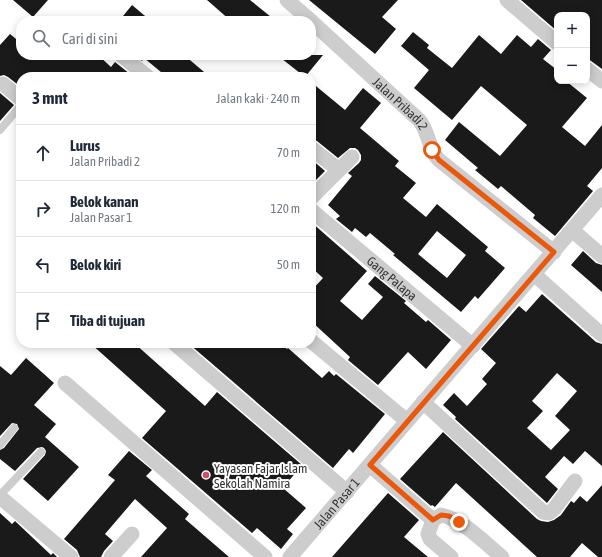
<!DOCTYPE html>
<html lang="id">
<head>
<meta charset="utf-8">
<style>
  body { margin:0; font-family:"Asap Condensed",sans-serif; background:#f6f6f7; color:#1f2937 }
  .controls { position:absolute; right:12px; top:12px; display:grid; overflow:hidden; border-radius:8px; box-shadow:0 2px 10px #0003 }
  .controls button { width:36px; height:36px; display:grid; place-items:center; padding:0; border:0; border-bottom:1px solid #e0e1e3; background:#fff; color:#1f2937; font:20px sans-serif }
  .stop { position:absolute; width:12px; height:12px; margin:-9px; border:3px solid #ea580c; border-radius:50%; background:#fff }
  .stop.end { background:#ea580c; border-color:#fff; box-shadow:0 1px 4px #0008 }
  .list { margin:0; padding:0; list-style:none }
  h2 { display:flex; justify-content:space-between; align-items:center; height:52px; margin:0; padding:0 16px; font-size:17px }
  h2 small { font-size:13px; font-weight:400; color:#747a83 }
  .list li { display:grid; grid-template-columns:26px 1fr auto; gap:12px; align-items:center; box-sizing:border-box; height:56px; padding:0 16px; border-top:1px solid #e0e1e3 }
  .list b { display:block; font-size:15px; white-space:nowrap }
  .list p { margin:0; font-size:13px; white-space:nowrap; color:#747a83 }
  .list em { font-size:13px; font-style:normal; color:#747a83 }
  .icon { flex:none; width:22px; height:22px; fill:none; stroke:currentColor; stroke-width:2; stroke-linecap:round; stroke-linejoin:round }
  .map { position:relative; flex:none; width:602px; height:557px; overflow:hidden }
  .search { position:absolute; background:#fff; box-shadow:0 2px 10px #0003; left:16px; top:16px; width:300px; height:44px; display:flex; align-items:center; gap:10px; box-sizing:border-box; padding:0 14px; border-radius:16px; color:#747a83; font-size:15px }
  .panel { position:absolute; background:#fff; box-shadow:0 2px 10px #0003; left:16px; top:72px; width:300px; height:276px; border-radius:16px }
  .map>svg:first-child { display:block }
  .building { fill:#1a1a1a; fill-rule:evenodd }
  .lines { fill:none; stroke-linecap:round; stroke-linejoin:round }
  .lane { stroke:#cdcdcd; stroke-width:8 }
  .street { stroke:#cdcdcd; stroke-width:15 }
  .route { stroke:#ea580c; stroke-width:5 }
  .poi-dot { fill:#d04e62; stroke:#fff; stroke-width:1.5 }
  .labels { text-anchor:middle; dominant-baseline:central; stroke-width:4; stroke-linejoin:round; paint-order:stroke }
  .street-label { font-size:13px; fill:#333; stroke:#fff }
  .poi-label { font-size:13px; fill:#333; stroke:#fff; text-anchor:start }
</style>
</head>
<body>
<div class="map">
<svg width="602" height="557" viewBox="0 0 602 557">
  <rect width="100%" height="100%" fill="#fff"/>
  <g class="building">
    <polygon points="13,0 48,0 33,17"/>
    <polygon points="207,0 250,0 276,21 231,21"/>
    <polygon points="309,0 398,0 382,17 396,29 375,54"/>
    <polygon points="521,0 602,0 602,69 587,58 587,15 557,15 557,31"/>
    <polygon points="132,5 151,21 119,21"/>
    <polygon points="413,32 429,45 427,48 452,68 479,35 501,54 517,35 531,47 538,39 551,50 543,59 557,70 557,81 566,81 587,98 562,127 585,146 602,125 602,168 587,186 593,191 555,236 533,218 535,215 501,186 498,189 475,170 478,168 445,140 459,122 500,156 527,125 481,86 452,120 414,88 429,70 401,46"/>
    <polygon points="10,34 21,43 21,55 98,55 111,67 115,62 130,74 128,77 21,77 21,87 8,77 4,75 0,76 0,45"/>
    <polygon points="135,55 184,55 210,77 167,77 144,58 142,61"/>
    <polygon points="277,55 323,55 305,77"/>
    <path d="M311,82l34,28 18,-22 18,15 -21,25 39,33 -4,5 21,17 -13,15 23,19 11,-13 51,43 -3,4 20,17 -27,31 -3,-3 -14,16 -68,-57 2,-1 -25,-21 -4,4 -11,-9 -3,4 -16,-13 4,-3 -12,-11 24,-29 -4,-3 11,-10 2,-3v-5l-3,-5 -3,-2h-5l-12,10 -21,-17 -6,-2zM437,231l29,24 -19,23 -29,-24z"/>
    <polygon points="0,93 14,105 0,121"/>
    <polygon points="311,159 325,171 311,185"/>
    <polygon points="311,222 367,271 340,301 362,320 383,297 368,284 375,276 406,301 404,303 426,322 428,320 451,340 426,369 408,352 378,385 348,360 350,357 311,321 311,291 323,278 311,267"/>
    <polygon points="583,251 596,263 602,265 602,292 571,265"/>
    <path d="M542,294l54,48 6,2v122l-17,-15 -12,13 -9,-8 -19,21 13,12 -11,14 -92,-84 1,-2 -13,-12 11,-12 13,13 20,-22 -5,-5 14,-16 -15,-14 38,-43 7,6zM557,373l20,18 -22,25 15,14 -19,20 -24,-22 16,-17 -11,-10z"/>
    <polygon points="90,343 134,343 205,406 217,392 302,465 283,488 306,508 287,529 293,534 281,549 257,528 252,533 142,438 166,411"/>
    <polygon points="188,343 280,343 287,349 288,348 322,378 329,371 334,376 336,374 385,414 353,453 349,449 333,468"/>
    <polygon points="26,358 54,383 34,405 56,424 45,437 79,467 48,501 23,479 45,455 46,451 44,448 42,447 37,448 15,471 0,459 0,450 4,448 19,429 17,424 12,423 0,436 0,366 11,375"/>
    <polygon points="443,432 537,519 541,521 548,522 554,520 561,515 571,501 574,503 580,496 587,502 602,485 602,557 598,557 582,543 570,557 537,557 456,483 435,507 432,505 431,506 400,479"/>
    <polygon points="129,451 152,470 146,476 189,514 185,519 229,557 141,557 167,528 135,499 105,534 113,541 104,551 101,557 80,557 77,550 64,539 115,480 108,475"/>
    <polygon points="388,493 419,520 404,537 428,557 332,557"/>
    <polygon points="0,513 12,524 15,521 51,555 53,553 57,557 0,557"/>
  </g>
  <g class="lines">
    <g class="lane">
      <polyline points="0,130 21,105"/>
      <polyline points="0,445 14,428"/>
      <polyline points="0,495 41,452"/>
    </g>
    <g class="street">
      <polyline points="287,0 311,21"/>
      <polyline points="507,0 557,43"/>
      <path id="s1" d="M311,21l108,99c10,11 9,29 20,40l115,92"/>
      <polyline points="121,55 148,77"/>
      <polyline points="587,69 602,81"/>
      <polyline points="3,84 21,99"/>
      <polyline points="311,148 339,170"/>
      <polyline points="311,198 352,157"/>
      <path id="s2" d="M311,210l162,136"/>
      <polyline points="572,230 602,256"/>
      <polyline points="535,275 602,335"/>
      <polyline points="311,341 407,421"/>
      <polyline points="174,343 347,492"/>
      <polyline points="65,383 265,557"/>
      <polyline points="423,402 543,512 549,513 554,509 575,481"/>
      <polyline points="370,465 433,520"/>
      <polyline points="0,497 71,557"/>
      <polyline points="111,557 132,534"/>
      <path id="s3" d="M290,557l312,-362"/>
      <path d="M451,557l-21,-18 -2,-5 5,-14 8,-5c21,4 45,29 61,42"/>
    </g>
  </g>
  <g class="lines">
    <polyline class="route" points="432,150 439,160 554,252 370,465 433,520 441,515 449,516 459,522"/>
  </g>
  <circle class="poi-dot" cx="206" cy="475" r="4"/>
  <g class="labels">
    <g class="street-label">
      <text stroke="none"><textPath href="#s1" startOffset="122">Jalan Pribadi 2</textPath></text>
      <text stroke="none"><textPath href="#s2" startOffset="106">Gang Palapa</textPath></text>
      <text stroke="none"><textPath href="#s3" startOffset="71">Jalan Pasar 1</textPath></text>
    </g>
    <g class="poi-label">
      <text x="214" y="468">Yayasan Fajar Islam<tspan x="214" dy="15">Sekolah Namira</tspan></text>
    </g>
  </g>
</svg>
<div class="controls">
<button>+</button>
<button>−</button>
</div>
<div class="stop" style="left:432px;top:150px"></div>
<div class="stop end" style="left:459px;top:522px"></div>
<div class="search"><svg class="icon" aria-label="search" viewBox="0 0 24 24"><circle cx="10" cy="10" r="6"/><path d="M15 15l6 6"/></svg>Cari di sini</div>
<section class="panel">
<h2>3 mnt<small>Jalan kaki · 240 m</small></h2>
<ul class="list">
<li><svg class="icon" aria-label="ahead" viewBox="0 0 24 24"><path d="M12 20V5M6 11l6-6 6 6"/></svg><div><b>Lurus</b><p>Jalan Pribadi 2</p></div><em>70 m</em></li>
<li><svg class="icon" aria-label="right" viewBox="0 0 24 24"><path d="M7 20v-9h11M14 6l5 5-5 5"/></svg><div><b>Belok kanan</b><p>Jalan Pasar 1</p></div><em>120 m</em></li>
<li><svg class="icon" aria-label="left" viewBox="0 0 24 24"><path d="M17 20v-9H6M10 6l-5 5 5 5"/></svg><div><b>Belok kiri</b></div><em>50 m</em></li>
<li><svg class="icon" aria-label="arrive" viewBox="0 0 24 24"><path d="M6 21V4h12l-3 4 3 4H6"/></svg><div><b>Tiba di tujuan</b></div></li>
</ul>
</section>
</div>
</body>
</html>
